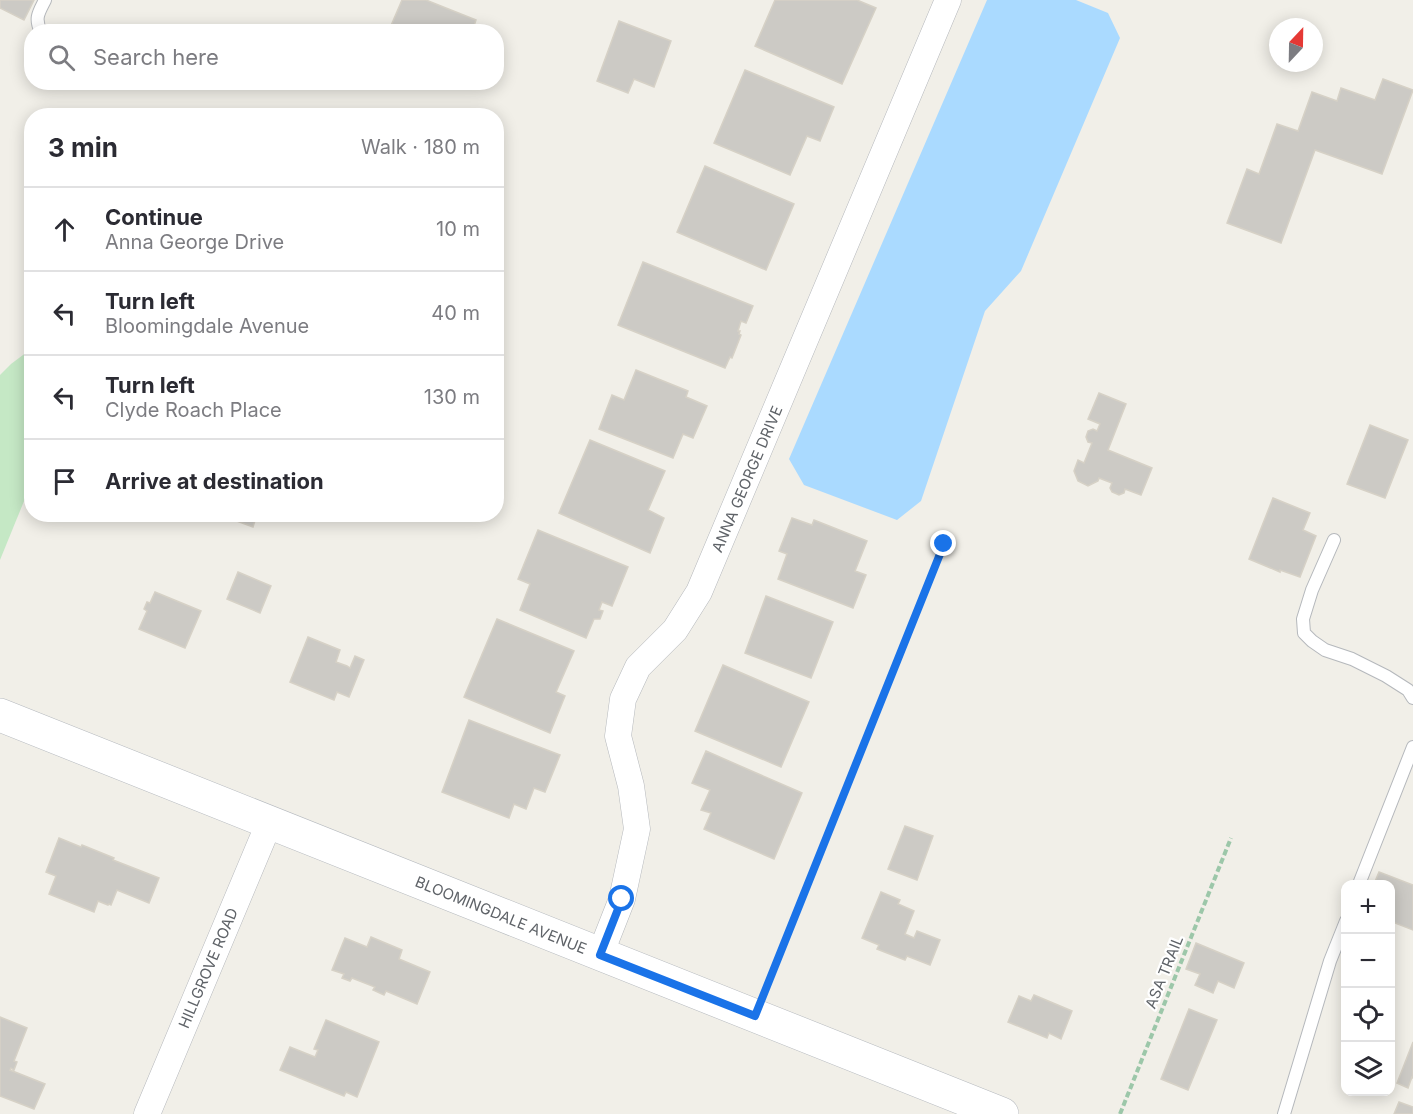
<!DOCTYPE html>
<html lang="en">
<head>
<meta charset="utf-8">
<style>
  body { margin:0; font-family:Inter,sans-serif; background:#f7f7f7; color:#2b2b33 }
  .controls { position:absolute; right:18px; bottom:18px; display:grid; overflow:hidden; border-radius:12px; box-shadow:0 3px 15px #0003 }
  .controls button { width:54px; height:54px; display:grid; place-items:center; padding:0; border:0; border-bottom:2px solid #e1e1e2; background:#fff; color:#2b2b33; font:30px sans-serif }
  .compass { position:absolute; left:1269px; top:18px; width:54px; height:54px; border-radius:50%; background:#fff; box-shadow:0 3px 15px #0003; rotate:22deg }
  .stop { position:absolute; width:18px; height:18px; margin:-14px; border:4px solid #1a73e8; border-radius:50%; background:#fff }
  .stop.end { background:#1a73e8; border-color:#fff; box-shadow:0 2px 6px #0008 }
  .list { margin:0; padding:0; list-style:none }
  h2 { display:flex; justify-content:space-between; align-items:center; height:78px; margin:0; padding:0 24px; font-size:26px }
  h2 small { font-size:20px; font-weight:400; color:#7c7c81 }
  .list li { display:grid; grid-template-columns:39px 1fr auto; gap:18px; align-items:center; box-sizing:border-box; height:84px; padding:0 24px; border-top:2px solid #e1e1e2 }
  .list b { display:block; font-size:22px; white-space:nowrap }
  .list p { margin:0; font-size:20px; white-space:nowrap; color:#7c7c81 }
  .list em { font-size:20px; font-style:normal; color:#7c7c81 }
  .icon { flex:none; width:33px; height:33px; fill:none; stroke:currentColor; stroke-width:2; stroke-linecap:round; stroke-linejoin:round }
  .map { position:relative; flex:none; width:1413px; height:1114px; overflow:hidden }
  .search { position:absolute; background:#fff; box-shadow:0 3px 15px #0003; left:24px; top:24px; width:480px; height:66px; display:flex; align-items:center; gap:15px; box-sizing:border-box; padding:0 21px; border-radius:24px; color:#7c7c81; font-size:22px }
  .panel { position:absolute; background:#fff; box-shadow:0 3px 15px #0003; left:24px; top:108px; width:480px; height:414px; border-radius:24px }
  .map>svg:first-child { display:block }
  .green { fill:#c5e8c5 }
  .water { fill:#aadaff }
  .building { fill:#cccac5; stroke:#d6d1c6; stroke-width:1.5 }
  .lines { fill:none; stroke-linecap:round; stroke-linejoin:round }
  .lane-casing { stroke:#b5b8bc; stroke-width:14 }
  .street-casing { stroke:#b5b8bc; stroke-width:27 }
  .secondary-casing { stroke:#b6babf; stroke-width:34 }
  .path { stroke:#9cc7a9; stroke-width:4; stroke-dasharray:6 3; stroke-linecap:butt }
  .lane { stroke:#fff; stroke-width:12 }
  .street { stroke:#fff; stroke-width:26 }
  .secondary { stroke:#fff; stroke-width:33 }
  .route { stroke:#1a73e8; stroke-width:8 }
  .labels { text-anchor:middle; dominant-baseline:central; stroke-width:4.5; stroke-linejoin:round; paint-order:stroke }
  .street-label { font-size:15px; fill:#5f6368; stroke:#fff }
</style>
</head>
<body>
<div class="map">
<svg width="1413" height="1114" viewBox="0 0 1413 1114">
  <rect width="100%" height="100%" fill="#f1efe8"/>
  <polygon class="green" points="31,349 31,484 0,560 0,375 11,364"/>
  <polygon class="water" points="987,0 1076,0 1108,13 1120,38 1021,271 985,311 921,501 897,520 804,485 789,459"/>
  <g class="building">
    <polygon points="0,0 34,0 24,20 0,8"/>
    <polygon points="402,0 426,0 476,20 472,32 398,32 390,28"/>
    <polygon points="775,0 857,0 876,8 842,84 755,46"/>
    <polygon points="619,21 671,41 654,87 634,79 628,93 597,81"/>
    <polygon points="745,70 834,107 820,141 807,136 790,175 714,143"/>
    <polygon points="1383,79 1413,90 1382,174 1315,150 1281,243 1227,223 1247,169 1259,174 1277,124 1298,131 1312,92 1337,101 1341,88 1375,100"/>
    <polygon points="705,166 794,204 766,270 677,232"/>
    <polygon points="643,262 753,306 746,323 741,321 738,331 740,331 739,334 741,335 732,358 730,357 725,368 618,325"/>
    <polygon points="636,370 688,391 686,397 707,406 693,438 683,434 673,458 599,429 612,395 624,400"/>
    <polygon points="1099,393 1126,404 1108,450 1152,468 1141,495 1125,489 1124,493 1119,495 1112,492 1110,488 1112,483 1099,478 1098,481 1088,486 1078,481 1074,471 1078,460 1084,463 1092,443 1088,442 1086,437 1088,431 1093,429 1097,431 1100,424 1088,419"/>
    <polygon points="1370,425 1408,440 1385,498 1347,484"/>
    <polygon points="590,440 665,471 648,510 664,518 650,553 559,513"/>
    <polygon points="1273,498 1310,513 1303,530 1316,536 1300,577 1280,570 1280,572 1249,559"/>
    <polygon points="223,514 257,514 253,527 223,516"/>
    <polygon points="792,518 812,525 814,520 867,541 855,571 866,575 853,608 778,579 787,554 779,551"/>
    <polygon points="538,530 628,567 612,606 602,602 599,610 603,611 600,619 594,619 586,638 520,610 530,584 518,579"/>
    <polygon points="238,572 271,586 260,613 227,599"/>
    <polygon points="155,592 201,611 185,648 139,629 147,611 144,609 147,602 150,603"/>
    <polygon points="766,596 833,622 811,678 745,653"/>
    <polygon points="497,619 574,651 556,692 565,696 550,733 464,697"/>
    <polygon points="308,637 340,650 336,662 347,666 350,668 355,656 364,660 349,697 337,692 334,700 290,682"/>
    <polygon points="723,665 809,702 781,767 695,731"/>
    <polygon points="469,720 560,755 545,792 534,788 526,809 514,804 509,818 442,792"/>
    <polygon points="706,751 802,793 774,859 704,829 711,813 701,810 710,790 692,783"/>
    <polygon points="905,826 933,836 917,880 888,869"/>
    <polygon points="59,838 81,847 82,845 114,858 113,860 159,878 149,903 117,890 111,905 109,904 108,905 98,901 94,912 49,894 56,876 46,872"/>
    <polygon points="1379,872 1413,885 1413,930 1390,921 1390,884 1374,884"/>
    <polygon points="881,892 900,900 898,904 914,911 905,934 914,938 917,931 940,940 930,965 907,956 905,960 877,949 879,945 862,938"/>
    <polygon points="371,937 402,950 399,959 430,972 417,1004 386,991 384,995 373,990 375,987 352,978 350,981 342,978 344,974 332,970 345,938 367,947"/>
    <polygon points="1196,943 1244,963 1234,988 1218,981 1213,993 1195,985 1200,974 1186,969"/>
    <polygon points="1034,995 1072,1011 1061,1039 1049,1033 1047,1038 1008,1022 1019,996 1031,1001"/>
    <polygon points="1189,1009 1217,1020 1188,1090 1161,1079"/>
    <polygon points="0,1017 27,1028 14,1061 17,1062 14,1070 11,1068 10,1070 45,1084 34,1109 0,1096"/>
    <polygon points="326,1020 379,1042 357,1097 346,1092 344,1096 280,1070 290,1047 315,1057 318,1050 314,1049"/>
    <polygon points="1413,1042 1413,1078 1412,1077 1408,1088 1397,1083"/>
    <polygon points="1399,1102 1413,1107 1413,1114 1394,1114"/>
  </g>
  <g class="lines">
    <g class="lane-casing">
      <g id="lane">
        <path d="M41,32c-7,-14 -2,-20 4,-32"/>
        <polyline points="1334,540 1312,590 1303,619 1304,633 1312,641 1325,650 1352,659 1386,676 1408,690 1413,698"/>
        <polyline points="1359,884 1413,747"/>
        <polyline points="1284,1114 1330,961 1346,921"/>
      </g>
    </g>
    <g class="street-casing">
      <g id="street">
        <polyline points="600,955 622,899 637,829 631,786 618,736 623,699 638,667 675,630 699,592 948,0"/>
        <polyline points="147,1114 270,821"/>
      </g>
    </g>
    <g class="secondary-casing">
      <path id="secondary" d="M0,715c334,132 668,267 1002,399"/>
    </g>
    <g class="path">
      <polyline points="766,988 944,544"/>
      <polyline points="1120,1114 1231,838"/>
    </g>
    <use href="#lane" class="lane"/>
    <use href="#street" class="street"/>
    <use href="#secondary" class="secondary"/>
  </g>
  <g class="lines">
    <polyline class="route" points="622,899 600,955 755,1016 944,544"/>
  </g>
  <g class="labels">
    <g class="street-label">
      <text transform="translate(747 479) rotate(-67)">ANNA GEORGE DRIVE</text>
      <text transform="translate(501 915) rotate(22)">BLOOMINGDALE AVENUE</text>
      <text transform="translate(208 968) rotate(-67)">HILLGROVE ROAD</text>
      <text transform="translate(1164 972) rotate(-68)">ASA TRAIL</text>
    </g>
  </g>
</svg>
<div class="controls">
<button>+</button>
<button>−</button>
<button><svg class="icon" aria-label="locate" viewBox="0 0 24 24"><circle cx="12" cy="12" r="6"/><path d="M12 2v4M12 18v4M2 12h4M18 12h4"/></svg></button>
<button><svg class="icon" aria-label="layers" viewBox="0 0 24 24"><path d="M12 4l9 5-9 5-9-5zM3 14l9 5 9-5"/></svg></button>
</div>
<svg class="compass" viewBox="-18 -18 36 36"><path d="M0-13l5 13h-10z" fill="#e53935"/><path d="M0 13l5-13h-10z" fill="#7c7c81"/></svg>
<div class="stop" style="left:622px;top:899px"></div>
<div class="stop end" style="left:944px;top:544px"></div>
<div class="search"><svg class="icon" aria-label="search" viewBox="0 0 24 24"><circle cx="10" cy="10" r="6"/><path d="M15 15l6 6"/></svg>Search here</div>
<section class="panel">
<h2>3 min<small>Walk · 180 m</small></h2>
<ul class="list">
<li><svg class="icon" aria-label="ahead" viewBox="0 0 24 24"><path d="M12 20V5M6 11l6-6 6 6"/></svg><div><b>Continue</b><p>Anna George Drive</p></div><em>10 m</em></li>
<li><svg class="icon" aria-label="left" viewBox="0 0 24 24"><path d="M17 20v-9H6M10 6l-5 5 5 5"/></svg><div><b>Turn left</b><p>Bloomingdale Avenue</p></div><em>40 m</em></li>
<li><svg class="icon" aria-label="left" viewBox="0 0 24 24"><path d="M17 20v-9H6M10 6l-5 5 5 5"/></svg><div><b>Turn left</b><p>Clyde Roach Place</p></div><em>130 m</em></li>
<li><svg class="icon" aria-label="arrive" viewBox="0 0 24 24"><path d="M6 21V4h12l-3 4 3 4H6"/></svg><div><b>Arrive at destination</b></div></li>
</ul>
</section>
</div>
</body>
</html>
